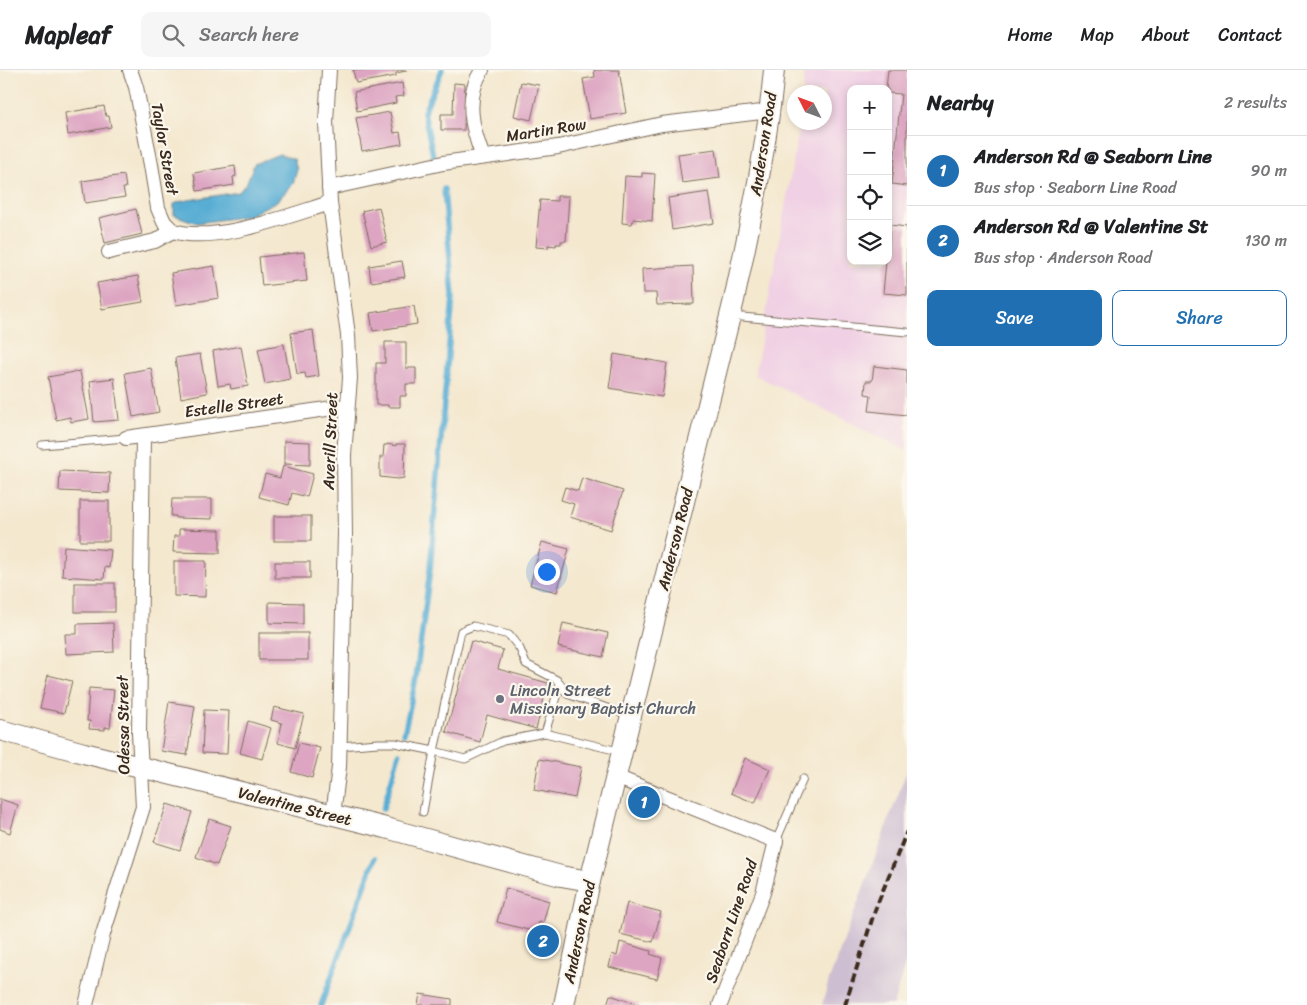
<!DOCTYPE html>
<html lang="en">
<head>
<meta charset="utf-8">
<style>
  body { margin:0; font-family:Sriracha,sans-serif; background:#f6f6f6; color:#202124 }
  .controls { position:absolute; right:15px; top:15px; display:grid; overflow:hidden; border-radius:10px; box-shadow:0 2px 8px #0003 }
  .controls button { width:45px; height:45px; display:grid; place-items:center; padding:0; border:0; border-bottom:1px solid #e0e0e0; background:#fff; color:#202124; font:25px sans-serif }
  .compass { position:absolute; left:787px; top:15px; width:45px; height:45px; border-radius:50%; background:#fff; box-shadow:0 2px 8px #0003; rotate:312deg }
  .you { position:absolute; left:546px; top:501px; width:18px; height:18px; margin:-12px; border:4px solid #fff; border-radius:50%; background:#1a73e8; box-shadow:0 0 0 8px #1a73e833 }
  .badge { display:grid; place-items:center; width:32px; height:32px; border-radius:50%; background:#1f6fb2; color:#fff; font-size:16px; font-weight:700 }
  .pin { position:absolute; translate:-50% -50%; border:2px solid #fff; box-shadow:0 1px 5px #0006 }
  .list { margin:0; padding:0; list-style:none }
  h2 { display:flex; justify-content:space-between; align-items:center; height:65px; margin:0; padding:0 20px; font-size:21px }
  h2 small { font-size:16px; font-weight:400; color:#757577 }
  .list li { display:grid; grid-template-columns:32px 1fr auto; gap:15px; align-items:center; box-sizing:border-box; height:70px; padding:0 20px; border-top:1px solid #e0e0e0 }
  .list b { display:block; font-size:19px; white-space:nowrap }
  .list p { margin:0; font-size:16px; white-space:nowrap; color:#757577 }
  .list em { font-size:16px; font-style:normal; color:#757577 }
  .actions { display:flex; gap:10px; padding:15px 20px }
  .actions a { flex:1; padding:11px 0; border:1px solid #1f6fb2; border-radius:10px; text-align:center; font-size:18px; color:#1f6fb2 }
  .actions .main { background:#1f6fb2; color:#fff }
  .icon { flex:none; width:28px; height:28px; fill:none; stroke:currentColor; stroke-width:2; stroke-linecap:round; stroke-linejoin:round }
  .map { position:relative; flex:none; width:907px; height:935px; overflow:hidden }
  header { display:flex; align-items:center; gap:30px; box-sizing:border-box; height:70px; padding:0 25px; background:#fff; border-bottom:1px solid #e0e0e0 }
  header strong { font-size:24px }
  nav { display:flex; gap:28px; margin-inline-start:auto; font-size:18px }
  .search { width:350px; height:45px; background:#f6f6f6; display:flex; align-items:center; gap:12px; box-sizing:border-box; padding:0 18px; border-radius:10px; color:#757577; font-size:19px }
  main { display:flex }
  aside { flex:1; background:#fff }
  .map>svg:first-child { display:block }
  .built { fill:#f0d0e4; fill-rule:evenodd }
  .industrial { fill:#cebed1 }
  .water { fill:#59add4; stroke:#4a6c79 }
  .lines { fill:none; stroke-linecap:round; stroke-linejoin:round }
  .stream { stroke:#59add4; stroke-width:5.5 }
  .building { fill:#dda5c2 }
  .lane-casing { stroke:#7c6c5c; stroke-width:9 }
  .street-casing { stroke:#7c6c5c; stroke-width:16 }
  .secondary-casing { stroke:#7c6c5c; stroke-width:22 }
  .lane { stroke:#fff; stroke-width:7 }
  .street { stroke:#fff; stroke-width:14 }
  .secondary { stroke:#fff; stroke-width:20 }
  .rail { stroke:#3b2a1e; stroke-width:4; stroke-dasharray:8 4; stroke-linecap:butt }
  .worship-dot { fill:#6b7280; stroke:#fbf7ec; stroke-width:2 }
  .labels { text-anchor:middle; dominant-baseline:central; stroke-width:4.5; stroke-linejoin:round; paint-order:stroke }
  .street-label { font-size:16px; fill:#3b2a1e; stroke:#fbf7ec }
  .worship-label { font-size:16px; fill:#5b616d; stroke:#fbf7ec; text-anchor:start }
</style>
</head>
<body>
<header>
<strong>Mapleaf</strong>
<div class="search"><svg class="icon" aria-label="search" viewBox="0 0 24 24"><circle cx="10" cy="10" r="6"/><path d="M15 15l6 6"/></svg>Search here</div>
<nav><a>Home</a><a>Map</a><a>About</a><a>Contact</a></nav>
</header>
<main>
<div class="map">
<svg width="907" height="935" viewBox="0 0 907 935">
  <rect width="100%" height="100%" fill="#fbf7ec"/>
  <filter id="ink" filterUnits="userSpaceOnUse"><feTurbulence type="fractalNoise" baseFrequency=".02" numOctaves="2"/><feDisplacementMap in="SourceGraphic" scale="10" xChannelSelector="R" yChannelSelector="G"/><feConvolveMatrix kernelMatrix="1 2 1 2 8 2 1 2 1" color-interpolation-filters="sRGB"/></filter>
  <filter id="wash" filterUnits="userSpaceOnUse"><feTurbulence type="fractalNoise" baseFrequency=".0096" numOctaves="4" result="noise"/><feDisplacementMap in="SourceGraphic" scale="20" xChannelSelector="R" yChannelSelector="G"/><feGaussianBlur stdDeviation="1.12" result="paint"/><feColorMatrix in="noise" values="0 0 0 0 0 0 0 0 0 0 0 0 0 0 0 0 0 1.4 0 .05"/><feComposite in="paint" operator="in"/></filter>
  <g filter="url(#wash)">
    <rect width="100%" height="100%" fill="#f4e8cf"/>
    <path class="built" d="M805,0h102v381l-152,-76 45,-252 24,-1v-30h-21zM851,19h37v172h-37z"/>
    <polygon class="industrial" points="907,701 907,888 893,935 822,935 829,910"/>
    <polygon class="water" points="279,84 294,89 297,100 293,114 277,131 248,146 197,153 174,145 174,134 182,131 239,122 247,112 254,94"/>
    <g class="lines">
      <g class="stream">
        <polyline points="433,85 424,42 442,0"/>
        <polyline points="404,664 416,608 430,500 453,226 444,119"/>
        <polyline points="383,739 399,684"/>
        <polyline points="321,935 375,788"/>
      </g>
    </g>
    <g id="blocks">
      <g class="building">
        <polygon points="353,0 406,0 406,1 396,3 396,6 356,13"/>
        <polygon points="594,0 619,0 626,43 590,49 583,9 595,7"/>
        <polygon points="888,0 907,0 907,116 892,114 901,24 888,23 888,19 886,19"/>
        <polygon points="521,12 539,15 531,50 514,46"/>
        <polygon points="402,13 404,26 395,27 396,33 357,41 354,22"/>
        <polygon points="454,13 465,14 464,60 441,60 441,44 453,44"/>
        <polygon points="104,36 106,46 109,46 111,57 68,65 65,43"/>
        <polygon points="390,42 394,63 400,62 402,74 362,81 356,48"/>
        <polygon points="716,79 720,108 682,113 678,84"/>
        <polygon points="235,96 236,106 233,107 234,115 197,121 194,103"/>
        <polygon points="642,103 655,104 652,151 633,149 632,154 622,153 625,106 642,107"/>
        <polygon points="124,105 126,118 123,118 125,127 85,133 82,111"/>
        <polygon points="709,122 714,153 672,160 668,128"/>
        <polygon points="557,126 569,126 566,171 561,171 561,174 556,174 556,176 548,175 548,178 536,177 540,130 557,131"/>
        <polygon points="379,137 387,172 371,176 362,141"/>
        <polygon points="136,139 142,164 105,173 99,148"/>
        <polygon points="890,155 907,157 907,225 883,223 886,191 888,191"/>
        <polygon points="304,182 307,211 262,216 259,187"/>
        <polygon points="402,191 405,207 371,212 369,196"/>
        <polygon points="214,196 219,228 176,235 171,203"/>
        <polygon points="693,196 694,234 657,235 656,223 643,223 642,199"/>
        <polygon points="138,206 143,232 102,239 97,213"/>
        <polygon points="414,236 417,254 373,261 370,243"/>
        <polygon points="313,260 319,306 306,308 305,303 297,304 291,263"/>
        <polygon points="385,272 406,272 406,298 416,298 416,314 406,314 406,326 400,326 400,337 388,337 388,335 376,335 376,293 385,293"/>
        <polygon points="284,274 290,309 265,314 258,279"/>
        <polygon points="241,276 248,316 231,319 230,314 218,316 213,281"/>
        <polygon points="200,284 207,323 181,328 175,288"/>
        <polygon points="614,284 667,293 662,327 609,318"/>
        <polygon points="874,296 907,300 907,345 869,341 871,325 865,324 866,311 872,311"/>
        <polygon points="151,298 159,342 133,347 125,303"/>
        <polygon points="80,301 89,349 71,352 70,347 56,350 48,307"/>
        <polygon points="114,308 119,350 94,352 90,311"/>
        <polygon points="284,371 310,372 310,395 284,394"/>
        <polygon points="387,374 396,376 396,374 405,374 404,408 398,409 380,407 380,387 383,387 384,375 387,375"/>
        <polygon points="283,396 313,404 307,427 292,423 289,435 259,427 265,404 280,408"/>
        <polygon points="60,401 110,403 109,423 59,421"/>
        <polygon points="582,408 623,421 611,460 570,447 574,434 561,430 565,417 578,421"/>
        <polygon points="172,429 212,429 212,449 176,448 176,446 171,446"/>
        <rect x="80" y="431" width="29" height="40"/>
        <rect x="274" y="446" width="37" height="25"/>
        <polygon points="179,459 220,460 220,483 173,482 174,466 179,466"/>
        <polygon points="542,472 569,479 557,522 530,515"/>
        <polygon points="64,476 111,480 109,498 105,497 104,509 62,506"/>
        <polygon points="174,491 206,491 205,527 174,526"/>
        <rect x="275" y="492" width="35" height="16"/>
        <rect x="75" y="513" width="40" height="29"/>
        <polygon points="269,532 303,533 303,554 269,553"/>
        <polygon points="113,553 114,582 66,584 65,564 77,564 77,554"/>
        <polygon points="563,553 608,563 603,587 558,577"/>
        <rect x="259" y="563" width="49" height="27"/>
        <polygon points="471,571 503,580 498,599 548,613 536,659 487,645 480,672 446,662"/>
        <polygon points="48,605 72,611 64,643 40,638"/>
        <polygon points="89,618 114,620 110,658 105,657 105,660 89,659 90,651 87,651"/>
        <polygon points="169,632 195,636 187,685 161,681"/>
        <polygon points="274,637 304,644 295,678 278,673 282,653 271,650"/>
        <polygon points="204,640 229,641 227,684 202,683"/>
        <polygon points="248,651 271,658 262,689 240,683"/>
        <polygon points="299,673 320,678 312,708 291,702"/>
        <polygon points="745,688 770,699 755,733 731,723"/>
        <polygon points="539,689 581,697 575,728 534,720"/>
        <polygon points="0,729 18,735 10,763 0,759"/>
        <polygon points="167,734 192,742 180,780 154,772"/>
        <polygon points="209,749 231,756 217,795 196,787"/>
        <polygon points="506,818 549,831 543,853 539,852 536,862 497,852"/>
        <polygon points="627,833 661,842 653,872 620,864"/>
        <polygon points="620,872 651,881 650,884 662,888 657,909 609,897 612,884 617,886"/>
        <polygon points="420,924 452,929 452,935 418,935"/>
        <polygon points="610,925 640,935 607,935"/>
      </g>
    </g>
  </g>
  <g filter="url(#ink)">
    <use href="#blocks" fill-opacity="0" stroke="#7c6c5c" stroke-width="1"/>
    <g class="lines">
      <g class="lane-casing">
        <g id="lane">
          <polyline points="731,246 907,262"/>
          <polyline points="42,375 126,368"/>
          <polyline points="545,663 560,614"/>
          <polyline points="340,676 378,673 395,673 434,681 423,742"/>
          <polyline points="622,682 545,663 503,671 465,689 434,681 461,561 473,556 509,565 520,579 526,594 557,610 567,624 630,646"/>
          <polyline points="776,771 803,709"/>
        </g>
      </g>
      <g class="street-casing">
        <g id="street">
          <polyline points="130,0 136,17 151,95 158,138 164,152 173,161"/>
          <polyline points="329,0 326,52 330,133 348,265 350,308 344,385 345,464 339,697 333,745"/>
          <path d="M482,0c-18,28 -10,59 1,87"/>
          <polyline points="329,118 443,93 558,77 662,54 770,41"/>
          <path d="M173,161c43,13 114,-15 157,-28"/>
          <polyline points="109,182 155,171 173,161"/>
          <polyline points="126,368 347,336"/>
          <polyline points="616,707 776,771 763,823 720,935"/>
          <polyline points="86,935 103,864 143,737 139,663 143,366"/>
        </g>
      </g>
      <g class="secondary-casing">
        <g id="secondary">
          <polyline points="0,660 84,683 386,758 561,806 590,811"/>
          <path d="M564,935l26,-124 144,-581c16,-76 33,-152 40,-230"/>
        </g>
      </g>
      <use href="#lane" class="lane"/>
      <use href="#street" class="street"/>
      <use href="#secondary" class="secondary"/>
      <polyline class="rail" points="845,935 875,840 907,761"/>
    </g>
  </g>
  <circle class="worship-dot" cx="500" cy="629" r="5"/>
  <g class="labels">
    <g class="street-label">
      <text transform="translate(546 60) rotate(-9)">Martin Row</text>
      <text transform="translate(763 74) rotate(-81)">Anderson Road</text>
      <text transform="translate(165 79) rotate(80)">Taylor Street</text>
      <text transform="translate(234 335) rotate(-8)">Estelle Street</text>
      <text transform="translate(330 371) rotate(-88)">Averill Street</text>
      <text transform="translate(675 469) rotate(-76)">Anderson Road</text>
      <text transform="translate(123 655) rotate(-91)">Odessa Street</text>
      <text transform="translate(295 736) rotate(14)">Valentine Street</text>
      <text transform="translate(731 851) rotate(-71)">Seaborn Line Road</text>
      <text transform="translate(579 862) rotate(-78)">Anderson Road</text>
    </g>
    <g class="worship-label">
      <text x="510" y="620">Lincoln Street<tspan x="510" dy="18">Missionary Baptist Church</tspan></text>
    </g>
  </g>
</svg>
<div class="controls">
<button>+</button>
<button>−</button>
<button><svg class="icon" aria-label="locate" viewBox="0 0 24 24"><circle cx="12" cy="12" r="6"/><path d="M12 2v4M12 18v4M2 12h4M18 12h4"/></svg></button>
<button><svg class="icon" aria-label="layers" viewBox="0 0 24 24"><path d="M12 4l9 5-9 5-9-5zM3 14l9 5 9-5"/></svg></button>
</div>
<svg class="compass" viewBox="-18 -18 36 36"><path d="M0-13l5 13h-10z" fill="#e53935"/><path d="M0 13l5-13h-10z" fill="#757577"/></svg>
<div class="you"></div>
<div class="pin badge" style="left:644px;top:732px">1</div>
<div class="pin badge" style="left:543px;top:871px">2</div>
</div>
<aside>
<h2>Nearby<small>2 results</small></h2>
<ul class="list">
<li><span class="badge">1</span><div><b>Anderson Rd @ Seaborn Line</b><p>Bus stop · Seaborn Line Road</p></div><em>90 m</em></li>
<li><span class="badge">2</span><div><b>Anderson Rd @ Valentine St</b><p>Bus stop · Anderson Road</p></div><em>130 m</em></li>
</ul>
<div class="actions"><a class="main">Save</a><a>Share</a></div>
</aside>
</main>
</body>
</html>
